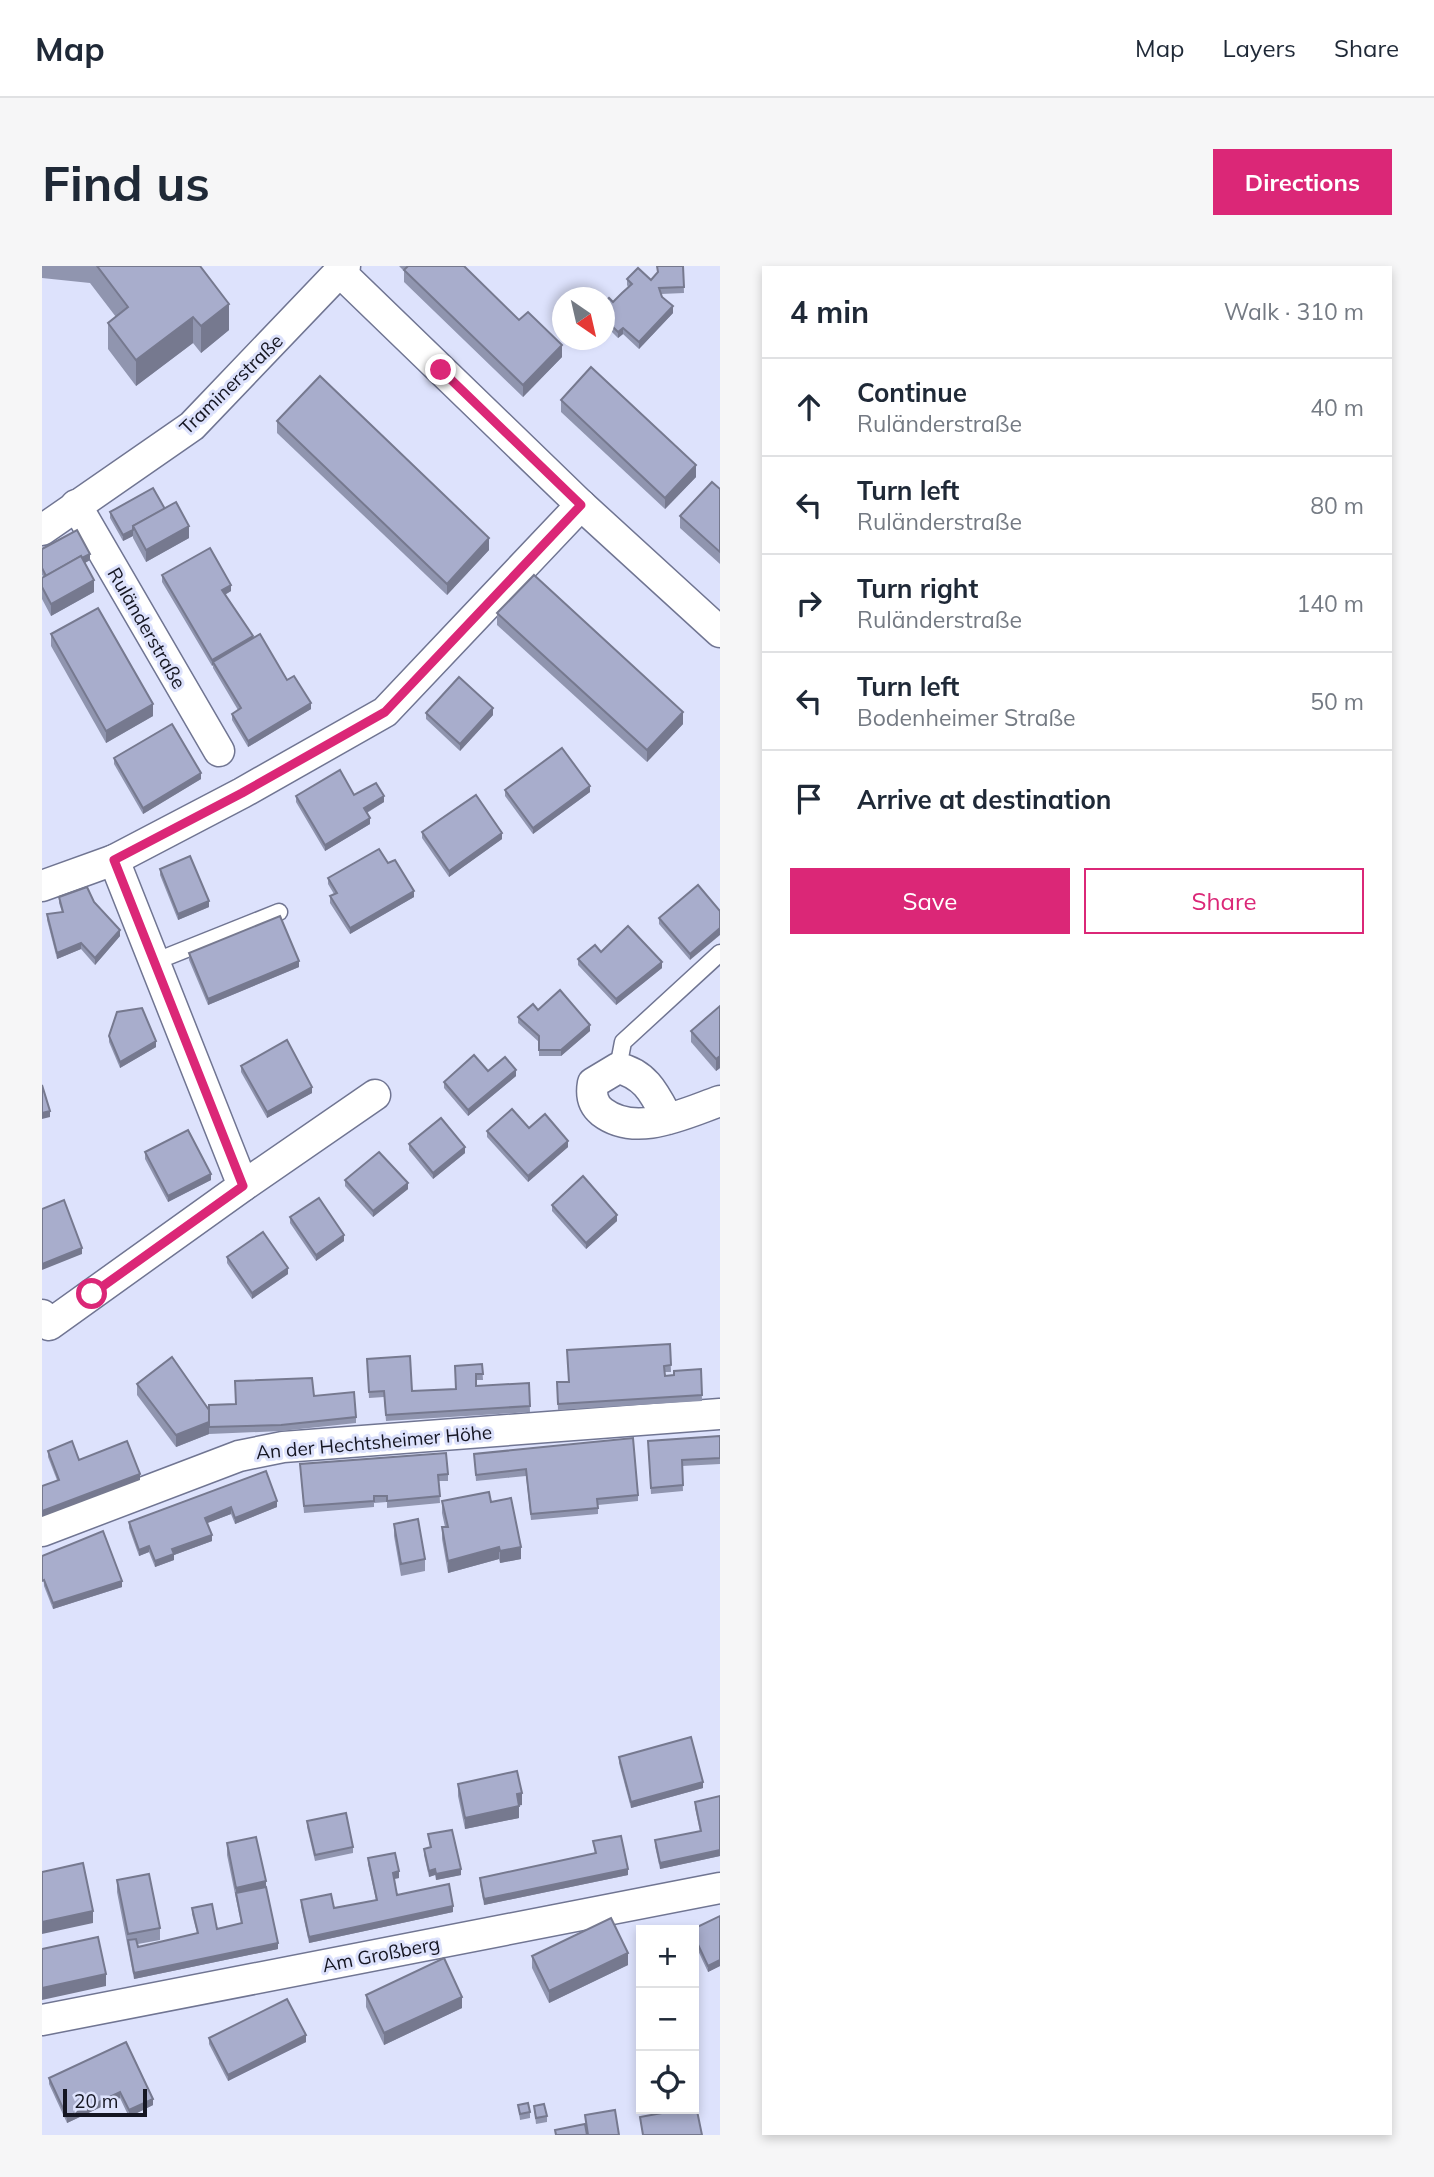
<!DOCTYPE html>
<html lang="en">
<head>
<meta charset="utf-8">
<style>
  body { margin:0; font-family:Mulish,sans-serif; background:#f6f6f7; color:#1f2937 }
  .controls { position:absolute; right:21px; bottom:21px; display:grid; overflow:hidden; border-radius:0px; box-shadow:0 4px 10px #0003 }
  .controls button { width:63px; height:63px; display:grid; place-items:center; padding:0; border:0; border-bottom:2px solid #e0e1e3; background:#fff; color:#1f2937; font:35px sans-serif }
  .compass { position:absolute; left:510px; top:21px; width:63px; height:63px; border-radius:50%; background:#fff; box-shadow:0 4px 10px #0003; rotate:146deg }
  .scale { position:absolute; left:21px; bottom:18px; width:84px; box-sizing:border-box; padding-left:7px; border:4px solid #151622; border-top:0; font-size:19px; line-height:24px; white-space:nowrap; color:#151622; -webkit-text-stroke:5px #dde2fc; paint-order:stroke }
  .stop { position:absolute; width:21px; height:21px; margin:-16px; border:5px solid #db2777; border-radius:50%; background:#fff }
  .stop.end { background:#db2777; border-color:#fff; box-shadow:0 2px 7px #0008 }
  .list { margin:0; padding:0; list-style:none }
  h2 { display:flex; justify-content:space-between; align-items:center; height:91px; margin:0; padding:0 28px; font-size:30px }
  h2 small { font-size:23px; font-weight:400; color:#747a83 }
  .list li { display:grid; grid-template-columns:46px 1fr auto; gap:21px; align-items:center; box-sizing:border-box; height:98px; padding:0 28px; border-top:2px solid #e0e1e3 }
  .list b { display:block; font-size:26px; white-space:nowrap }
  .list p { margin:0; font-size:23px; white-space:nowrap; color:#747a83 }
  .list em { font-size:23px; font-style:normal; color:#747a83 }
  .actions { display:flex; gap:14px; padding:21px 28px }
  .actions a { flex:1; padding:16px 0; border:2px solid #db2777; border-radius:0px; text-align:center; font-size:24px; color:#db2777 }
  .actions .main { background:#db2777; color:#fff }
  .icon { flex:none; width:38px; height:38px; fill:none; stroke:currentColor; stroke-width:2; stroke-linecap:round; stroke-linejoin:round }
  .map { position:relative; flex:none; width:678px; height:1869px; overflow:hidden; border-radius:0px }
  header { display:flex; align-items:center; gap:42px; box-sizing:border-box; height:98px; padding:0 35px; background:#fff; border-bottom:2px solid #e0e1e3 }
  header strong { font-size:33px }
  nav { display:flex; gap:38px; margin-inline-start:auto; font-size:24px }
  .intro { display:flex; align-items:center; justify-content:space-between; box-sizing:border-box; height:168px; padding:0 42px }
  h1 { margin:0; font-size:49px }
  .button { padding:18px 32px; border-radius:0px; background:#db2777; color:#fff; font-size:24px; font-weight:700 }
  main { display:flex; gap:42px; padding:0 42px }
  aside { flex:1; background:#fff; border-radius:0px; box-shadow:0 4px 10px #0003 }
  .map>svg:first-child { display:block }
  .lines { fill:none; stroke-linecap:round; stroke-linejoin:round }
  .lane-casing { stroke:#707592; stroke-width:19 }
  .street-casing { stroke:#707592; stroke-width:33 }
  .lane { stroke:#fff; stroke-width:16 }
  .street { stroke:#fff; stroke-width:30 }
  .wall { fill:#9095af }
  .shaded-wall { fill:#76798f }
  .building { fill:#a8adcc; stroke:#76798f; stroke-width:2 }
  .route { stroke:#db2777; stroke-width:9 }
  .labels { text-anchor:middle; dominant-baseline:central; stroke-width:6; stroke-linejoin:round; paint-order:stroke }
  .street-label { font-size:19px; fill:#151622; stroke:#dde2fc }
</style>
</head>
<body>
<header>
<strong>Map</strong>
<nav><a>Map</a><a>Layers</a><a>Share</a></nav>
</header>
<div class="intro"><h1>Find us</h1><a class="button">Directions</a></div>
<main>
<div class="map">
<svg width="678" height="1869" viewBox="0 0 678 1869">
  <rect width="100%" height="100%" fill="#dde2fc"/>
  <g class="lines">
    <g class="lane-casing">
      <g id="lane">
        <polyline points="112,696 237,646"/>
        <polyline points="576,802 581,776 678,687"/>
      </g>
    </g>
    <g class="street-casing">
      <g id="street">
        <polyline points="299,7 539,239 678,366"/>
        <polyline points="34,239 177,485"/>
        <polyline points="0,264 150,160 303,0"/>
        <polyline points="0,620 72,594 200,527 343,446 539,239"/>
        <path d="M626,853c-13,-24 -22,-45 -50,-51l-25,15c-2,11 -1,21 9,29 34,26 81,2 118,-11"/>
        <polyline points="201,920 333,829"/>
        <polyline points="0,1049 7,1059 201,920 72,594"/>
        <polyline points="0,1265 197,1190 241,1181 678,1148"/>
        <polyline points="0,1754 678,1622"/>
      </g>
    </g>
    <use href="#lane" class="lane"/>
    <use href="#street" class="street"/>
  </g>
  <g class="wall">
    <polygon points="0,0 158,0 187,64 159,87 151,77 94,120 66,83 66,57 74,51 48,17 0,12"/>
    <polygon points="357,0 422,0 477,54 520,91 481,131 362,16 362,5"/>
    <polygon points="615,0 641,0 642,27 619,28 631,47 597,83 581,68 576,72 563,59 563,36 571,36 586,21 585,19 585,13 609,14 616,7"/>
    <polygon points="519,134 654,211 623,243 519,146"/>
    <polygon points="235,155 447,284 405,329 235,167"/>
    <polygon points="678,223 678,298 638,262 638,250"/>
    <polygon points="68,246 147,272 104,296 91,272 91,270 81,275 68,252"/>
    <polygon points="0,283 48,294 43,297 52,326 9,350 0,333 0,312 2,311 0,309"/>
    <polygon points="120,309 189,325 183,329 211,372 269,443 206,481 190,454 190,448 196,444 171,402 171,399 170,400 120,316"/>
    <polygon points="455,347 641,458 605,496 455,359"/>
    <polygon points="9,368 111,450 64,477 9,380"/>
    <polygon points="384,447 451,449 418,485 384,453"/>
    <polygon points="72,492 159,513 101,548 72,498"/>
    <polygon points="463,524 548,526 491,568 463,530"/>
    <polygon points="312,529 342,536 325,547 328,558 283,585 254,536 254,530"/>
    <polygon points="380,566 460,573 407,611 380,572"/>
    <polygon points="346,597 372,631 308,668 288,637 288,630 292,628 286,618 286,612"/>
    <polygon points="118,603 167,641 136,654 118,609"/>
    <polygon points="656,619 648,694 617,658 617,652"/>
    <polygon points="17,631 52,636 78,670 53,699 39,683 15,693 5,654 5,648 20,646 17,637"/>
    <polygon points="559,686 620,702 574,739 536,699 536,693"/>
    <polygon points="147,687 257,701 166,739 147,694"/>
    <polygon points="678,740 678,802 674,805 649,776 649,765"/>
    <polygon points="496,744 548,765 519,790 497,790 497,776 476,757 476,751"/>
    <polygon points="67,770 114,781 78,802 67,776"/>
    <polygon points="199,800 270,827 225,852 199,806"/>
    <polygon points="446,805 474,810 426,850 402,822 402,816"/>
    <polygon points="487,862 526,881 486,916 445,871 445,865"/>
    <polygon points="367,878 423,887 391,913 367,884"/>
    <polygon points="103,886 169,914 126,936 103,893"/>
    <polygon points="303,914 366,923 331,951 303,920"/>
    <polygon points="510,939 575,955 544,983 510,945"/>
    <polygon points="248,951 302,975 274,995 248,957"/>
    <polygon points="185,991 246,1008 210,1033 185,997"/>
    <polygon points="628,1078 629,1106 622,1106 623,1110 632,1109 659,1103 660,1135 516,1144 515,1116 527,1116"/>
    <polygon points="325,1093 370,1125 414,1123 440,1098 441,1114 434,1114 434,1120 487,1117 488,1146 344,1155 342,1131 327,1132"/>
    <polygon points="95,1118 167,1144 194,1138 272,1130 314,1151 314,1157 239,1165 167,1168 134,1181 95,1129"/>
    <polygon points="678,1170 678,1198 640,1200 641,1225 609,1228 606,1181"/>
    <polygon points="6,1185 37,1194 98,1214 15,1214 6,1191"/>
    <polygon points="432,1188 596,1229 596,1235 556,1239 556,1248 489,1254 484,1210 434,1215"/>
    <polygon points="258,1198 406,1208 406,1215 397,1215 398,1237 345,1242 345,1236 332,1237 332,1241 262,1247"/>
    <polygon points="224,1205 235,1241 193,1258 189,1248 165,1257 170,1275 132,1289 132,1294 113,1301 107,1286 97,1290 87,1262 87,1256"/>
    <polygon points="400,1235 449,1236 479,1293 458,1297 457,1293 406,1307 400,1273 400,1261 403,1261 400,1247"/>
    <polygon points="352,1258 383,1293 383,1305 359,1310 352,1270"/>
    <polygon points="0,1290 80,1321 11,1343 2,1320"/>
    <polygon points="577,1491 661,1522 589,1542 577,1497"/>
    <polygon points="416,1518 480,1539 477,1539 477,1552 423,1563 416,1530"/>
    <polygon points="678,1530 678,1590 618,1603 613,1580 613,1574 658,1565 653,1542 653,1536"/>
    <polygon points="265,1555 311,1581 311,1587 273,1595 265,1561"/>
    <polygon points="386,1568 419,1609 394,1614 393,1609 387,1611 382,1589 382,1583 388,1582"/>
    <polygon points="551,1575 586,1609 442,1639 438,1618 438,1612 553,1588"/>
    <polygon points="185,1577 224,1621 236,1683 92,1713 75,1626 75,1614 118,1662 118,1674 96,1678 96,1681 155,1667 150,1648 150,1642 175,1663 199,1657 185,1589"/>
    <polygon points="326,1592 357,1612 352,1613 355,1629 411,1646 267,1677 259,1640 259,1634 292,1642 334,1634 326,1598"/>
    <polygon points="678,1650 678,1700 666,1706 652,1676 652,1664"/>
    <polygon points="490,1690 586,1699 507,1737 490,1702"/>
    <polygon points="324,1729 420,1742 342,1779 324,1741"/>
    <polygon points="167,1772 264,1776 186,1815 167,1778"/>
    <polygon points="84,1776 111,1839 87,1851 78,1832 25,1857 7,1818 7,1812"/>
    <polygon points="476,1839 488,1846 488,1852 478,1854"/>
    <polygon points="492,1840 505,1850 505,1856 494,1858"/>
  </g>
  <g class="shaded-wall">
    <polygon points="187,38 187,64 159,87 159,60"/>
    <polygon points="631,40 631,47 597,83 597,76"/>
    <polygon points="151,51 151,77 94,120 94,94"/>
    <polygon points="581,62 581,68 576,72 576,66"/>
    <polygon points="520,79 520,91 481,131 481,119"/>
    <polygon points="654,199 654,211 623,243 623,232"/>
    <polygon points="147,260 147,272 104,296 104,284"/>
    <polygon points="91,264 91,270 81,275 81,269"/>
    <polygon points="447,272 447,284 405,329 405,318"/>
    <polygon points="48,288 48,294 5,318 5,312"/>
    <polygon points="52,314 52,326 9,350 9,338"/>
    <polygon points="189,319 189,325 180,330 180,324"/>
    <polygon points="211,370 211,376 171,396 171,399 170,400 170,394"/>
    <polygon points="269,437 269,443 206,481 206,475"/>
    <polygon points="111,438 111,450 64,477 64,465"/>
    <polygon points="451,442 451,449 418,485 418,478"/>
    <polygon points="641,446 641,458 605,496 605,484"/>
    <polygon points="159,507 159,513 101,548 101,542"/>
    <polygon points="548,520 548,526 491,568 491,562"/>
    <polygon points="342,530 342,536 322,548 322,542"/>
    <polygon points="328,552 328,558 283,585 283,579"/>
    <polygon points="460,567 460,573 407,611 407,605"/>
    <polygon points="372,625 372,631 308,668 308,662"/>
    <polygon points="167,635 167,641 136,654 136,648"/>
    <polygon points="678,662 678,669 648,694 648,688"/>
    <polygon points="78,664 78,670 53,699 53,692"/>
    <polygon points="39,677 39,683 15,693 15,687"/>
    <polygon points="257,695 257,701 166,739 166,733"/>
    <polygon points="620,696 620,702 574,739 574,733"/>
    <polygon points="548,759 548,765 519,790 519,784"/>
    <polygon points="114,775 114,781 78,802 78,796"/>
    <polygon points="678,790 678,802 674,805 674,793"/>
    <polygon points="474,804 474,810 426,850 426,844"/>
    <polygon points="270,821 270,827 225,852 225,846"/>
    <polygon points="8,845 8,851 0,853 0,847"/>
    <polygon points="526,875 526,881 486,916 486,910"/>
    <polygon points="423,881 423,887 391,913 391,907"/>
    <polygon points="169,908 169,914 126,936 126,930"/>
    <polygon points="366,917 366,923 331,951 331,945"/>
    <polygon points="575,949 575,955 544,983 544,977"/>
    <polygon points="302,969 302,975 274,995 274,989"/>
    <polygon points="40,982 40,988 0,1004 0,998"/>
    <polygon points="246,1002 246,1008 210,1033 210,1027"/>
    <polygon points="167,1156 167,1168 134,1181 134,1169"/>
    <polygon points="98,1208 98,1214 0,1251 0,1245"/>
    <polygon points="235,1235 235,1241 193,1258 193,1252"/>
    <polygon points="189,1241 189,1248 163,1258 163,1252"/>
    <polygon points="170,1269 170,1275 132,1289 132,1294 113,1301 113,1295 130,1283"/>
    <polygon points="107,1280 107,1286 97,1290 97,1284"/>
    <polygon points="457,1281 457,1293 406,1307 406,1295"/>
    <polygon points="479,1281 479,1293 458,1297 458,1285"/>
    <polygon points="80,1315 80,1321 11,1343 11,1337"/>
    <polygon points="661,1516 661,1522 589,1542 589,1536"/>
    <polygon points="480,1527 480,1539 475,1540 475,1528"/>
    <polygon points="477,1540 477,1552 423,1563 423,1552"/>
    <polygon points="678,1584 678,1590 618,1603 618,1597"/>
    <polygon points="393,1603 393,1609 387,1611 387,1605"/>
    <polygon points="419,1603 419,1609 394,1614 394,1608"/>
    <polygon points="586,1603 586,1609 442,1639 442,1633"/>
    <polygon points="357,1605 357,1612 351,1613 351,1607"/>
    <polygon points="224,1615 224,1627 194,1627 194,1622"/>
    <polygon points="411,1640 411,1646 267,1677 267,1671"/>
    <polygon points="51,1645 51,1657 0,1668 0,1656"/>
    <polygon points="236,1677 236,1683 92,1713 92,1707"/>
    <polygon points="586,1687 586,1699 507,1737 507,1725"/>
    <polygon points="678,1694 678,1700 666,1706 666,1700"/>
    <polygon points="64,1708 64,1720 0,1734 0,1722"/>
    <polygon points="420,1731 420,1742 342,1779 342,1767"/>
    <polygon points="264,1769 264,1776 186,1815 186,1809"/>
    <polygon points="78,1826 78,1832 25,1857 25,1851"/>
    <polygon points="111,1833 111,1839 87,1851 87,1844"/>
  </g>
  <g class="building">
    <polygon points="55,0 158,0 187,38 159,60 151,51 94,94 66,57 86,41"/>
    <polygon points="366,0 422,0 477,54 486,46 520,79 481,119 362,4"/>
    <polygon points="615,0 641,0 642,21 617,22 620,31 631,40 597,76 581,62 576,66 563,53 563,36 567,32 571,36 580,27 590,18 585,13 596,2 609,14 616,6"/>
    <polygon points="549,101 654,199 623,232 519,134"/>
    <polygon points="278,110 447,272 405,318 235,155"/>
    <polygon points="670,216 678,223 678,286 638,250"/>
    <polygon points="111,222 123,243 91,260 91,264 81,269 68,246"/>
    <polygon points="134,236 147,260 104,284 91,260"/>
    <polygon points="35,264 48,288 40,292 39,290 4,310 0,302 0,283"/>
    <polygon points="168,282 189,319 180,324 211,370 170,394 120,309"/>
    <polygon points="39,290 52,314 9,338 0,321 0,312"/>
    <polygon points="492,309 641,446 605,484 455,347"/>
    <polygon points="56,342 111,438 64,465 9,368"/>
    <polygon points="218,368 245,414 252,410 269,437 206,475 190,448 199,442 171,396"/>
    <polygon points="417,411 451,442 418,478 384,447"/>
    <polygon points="130,458 159,507 101,542 72,492"/>
    <polygon points="520,482 548,520 491,562 463,524"/>
    <polygon points="298,504 312,529 334,517 342,530 322,542 328,552 283,579 254,530"/>
    <polygon points="434,529 460,567 407,605 380,566"/>
    <polygon points="337,583 346,597 353,594 372,625 308,662 288,630 295,627 286,612"/>
    <polygon points="148,590 167,635 136,648 118,603"/>
    <polygon points="656,619 678,645 678,662 648,688 617,652"/>
    <polygon points="45,621 52,636 78,664 53,692 39,677 15,687 5,648 21,646 17,631"/>
    <polygon points="238,650 257,695 166,733 147,687"/>
    <polygon points="586,660 620,696 574,733 536,693 553,679 559,686"/>
    <polygon points="518,724 548,759 519,784 497,784 497,770 476,751 491,738 496,744"/>
    <polygon points="678,740 678,790 674,793 649,765"/>
    <polygon points="100,742 114,775 78,796 67,770 75,746"/>
    <polygon points="245,774 270,821 225,846 199,800"/>
    <polygon points="432,789 446,805 463,791 474,804 426,844 402,816"/>
    <polygon points="0,819 8,845 0,847"/>
    <polygon points="470,843 487,862 503,848 526,875 486,910 445,865"/>
    <polygon points="399,852 423,881 391,907 367,878"/>
    <polygon points="146,864 169,908 126,930 103,886"/>
    <polygon points="337,886 366,917 331,945 303,914"/>
    <polygon points="541,910 575,949 544,977 510,939"/>
    <polygon points="277,932 302,969 274,989 248,951"/>
    <polygon points="22,934 40,982 0,998 0,943"/>
    <polygon points="221,966 246,1002 210,1027 185,991"/>
    <polygon points="628,1078 629,1099 622,1100 623,1110 632,1109 632,1105 659,1103 660,1129 516,1138 515,1116 527,1116 525,1084"/>
    <polygon points="368,1090 370,1125 414,1123 413,1100 440,1098 441,1108 434,1108 434,1120 487,1117 488,1140 344,1149 342,1125 327,1126 325,1093"/>
    <polygon points="130,1091 167,1144 167,1156 134,1169 95,1118"/>
    <polygon points="270,1112 272,1130 312,1126 314,1151 239,1159 167,1161 167,1139 194,1138 193,1115"/>
    <polygon points="678,1170 678,1192 640,1194 641,1219 609,1222 606,1175"/>
    <polygon points="591,1172 596,1229 555,1233 556,1242 489,1248 484,1203 434,1209 432,1188"/>
    <polygon points="30,1175 37,1194 85,1175 98,1208 0,1245 0,1220 17,1214 6,1185"/>
    <polygon points="404,1187 406,1208 396,1209 398,1230 345,1235 345,1230 332,1230 332,1235 262,1240 258,1198"/>
    <polygon points="224,1205 235,1235 193,1252 189,1241 163,1252 170,1269 130,1283 132,1288 113,1295 107,1280 97,1284 87,1256"/>
    <polygon points="447,1226 449,1236 469,1232 479,1281 458,1285 457,1281 406,1295 400,1261 406,1261 400,1235"/>
    <polygon points="376,1253 383,1293 359,1298 352,1258"/>
    <polygon points="61,1265 80,1315 11,1337 2,1314 0,1315 0,1290"/>
    <polygon points="649,1471 661,1516 589,1536 577,1491"/>
    <polygon points="475,1505 480,1527 475,1528 477,1540 423,1552 416,1518"/>
    <polygon points="678,1530 678,1584 618,1597 613,1574 659,1565 653,1536"/>
    <polygon points="304,1547 311,1581 273,1589 265,1555"/>
    <polygon points="410,1564 419,1603 394,1608 393,1603 387,1605 382,1583 389,1581 386,1568"/>
    <polygon points="579,1570 586,1603 442,1633 438,1612 554,1587 551,1575"/>
    <polygon points="214,1571 224,1615 194,1622 185,1577"/>
    <polygon points="353,1587 357,1605 351,1607 355,1629 407,1618 411,1640 267,1671 259,1634 289,1628 292,1642 335,1634 326,1592"/>
    <polygon points="41,1597 51,1645 0,1656 0,1606"/>
    <polygon points="107,1608 118,1662 86,1668 75,1614"/>
    <polygon points="224,1621 236,1677 92,1707 86,1674 94,1673 96,1681 156,1667 150,1642 170,1638 175,1663 200,1657 194,1627"/>
    <polygon points="678,1650 678,1694 666,1700 652,1670 652,1664 649,1664"/>
    <polygon points="569,1652 586,1687 507,1725 490,1690"/>
    <polygon points="56,1671 64,1708 0,1722 0,1683"/>
    <polygon points="402,1692 420,1731 342,1767 324,1729"/>
    <polygon points="245,1733 264,1769 186,1809 167,1772"/>
    <polygon points="84,1776 111,1833 87,1844 78,1826 25,1851 7,1812"/>
    <polygon points="486,1837 488,1846 478,1848 476,1839"/>
    <polygon points="502,1838 505,1850 494,1852 492,1840"/>
    <polygon points="654,1840 660,1869 601,1869 598,1851 642,1843 652,1843 652,1841"/>
    <polygon points="573,1844 577,1869 546,1869 543,1849"/>
    <polygon points="543,1858 545,1869 514,1869 513,1864"/>
  </g>
  <g class="lines">
    <polyline class="route" points="50,1028 201,920 72,594 200,527 343,446 539,239 399,104"/>
  </g>
  <g class="labels">
    <g class="street-label">
      <text transform="translate(189 118) rotate(-44)">Traminerstraße</text>
      <text transform="translate(105 362) rotate(60)">Ruländerstraße</text>
      <text transform="translate(332 1176) rotate(-5)">An der Hechtsheimer Höhe</text>
      <text transform="translate(339 1688) rotate(-11)">Am Großberg</text>
    </g>
  </g>
</svg>
<div class="controls">
<button>+</button>
<button>−</button>
<button><svg class="icon" aria-label="locate" viewBox="0 0 24 24"><circle cx="12" cy="12" r="6"/><path d="M12 2v4M12 18v4M2 12h4M18 12h4"/></svg></button>
</div>
<svg class="compass" viewBox="-18 -18 36 36"><path d="M0-13l5 13h-10z" fill="#e53935"/><path d="M0 13l5-13h-10z" fill="#747a83"/></svg>
<div class="scale">20 m</div>
<div class="stop" style="left:50px;top:1028px"></div>
<div class="stop end" style="left:399px;top:104px"></div>
</div>
<aside>
<h2>4 min<small>Walk · 310 m</small></h2>
<ul class="list">
<li><svg class="icon" aria-label="ahead" viewBox="0 0 24 24"><path d="M12 20V5M6 11l6-6 6 6"/></svg><div><b>Continue</b><p>Ruländerstraße</p></div><em>40 m</em></li>
<li><svg class="icon" aria-label="left" viewBox="0 0 24 24"><path d="M17 20v-9H6M10 6l-5 5 5 5"/></svg><div><b>Turn left</b><p>Ruländerstraße</p></div><em>80 m</em></li>
<li><svg class="icon" aria-label="right" viewBox="0 0 24 24"><path d="M7 20v-9h11M14 6l5 5-5 5"/></svg><div><b>Turn right</b><p>Ruländerstraße</p></div><em>140 m</em></li>
<li><svg class="icon" aria-label="left" viewBox="0 0 24 24"><path d="M17 20v-9H6M10 6l-5 5 5 5"/></svg><div><b>Turn left</b><p>Bodenheimer Straße</p></div><em>50 m</em></li>
<li><svg class="icon" aria-label="arrive" viewBox="0 0 24 24"><path d="M6 21V4h12l-3 4 3 4H6"/></svg><div><b>Arrive at destination</b></div></li>
</ul>
<div class="actions"><a class="main">Save</a><a>Share</a></div>
</aside>
</main>
</body>
</html>
